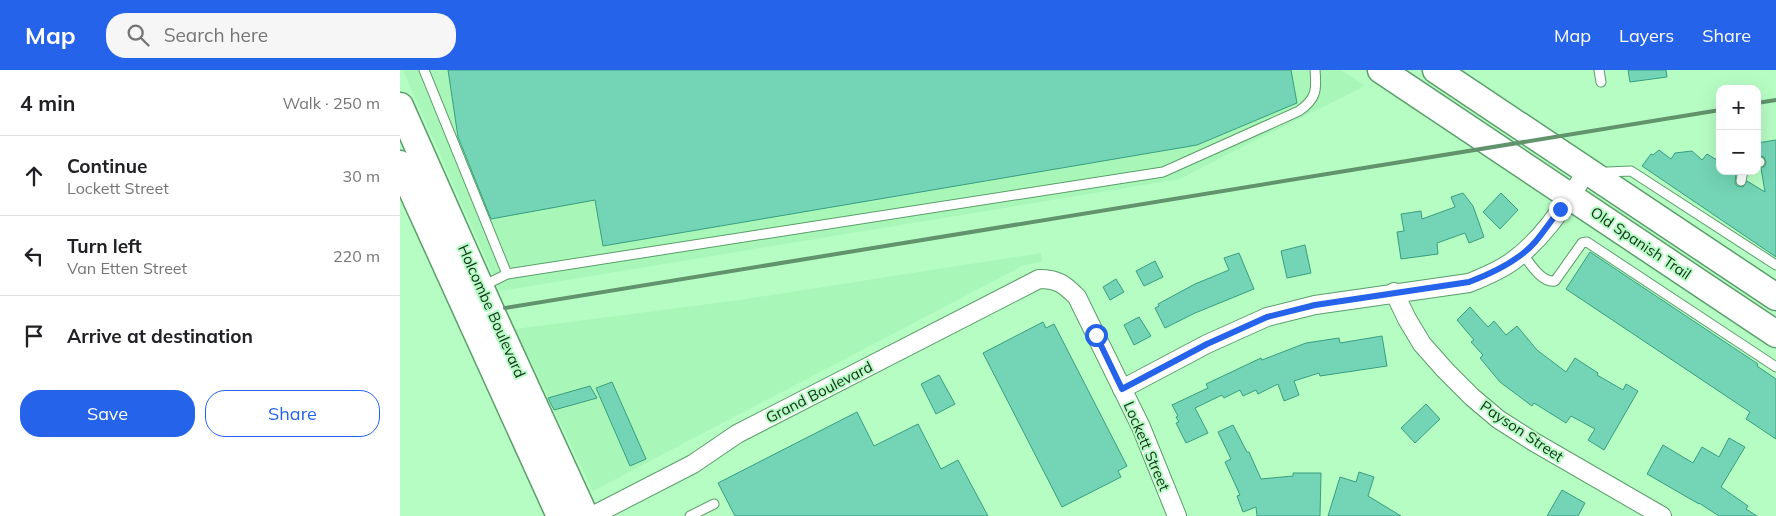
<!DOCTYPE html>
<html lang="en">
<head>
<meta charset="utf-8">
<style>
  body { margin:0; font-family:Mulish,sans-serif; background:#f6f6f6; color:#202124 }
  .controls { position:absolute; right:15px; top:15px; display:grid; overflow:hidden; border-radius:10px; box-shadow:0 5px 20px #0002 }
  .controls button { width:45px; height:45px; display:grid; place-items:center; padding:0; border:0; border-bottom:1px solid #e0e0e0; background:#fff; color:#202124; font:25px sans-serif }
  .stop { position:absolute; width:15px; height:15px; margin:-11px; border:4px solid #2563eb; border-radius:50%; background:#fff }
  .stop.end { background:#2563eb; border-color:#fff; box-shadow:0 1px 5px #0008 }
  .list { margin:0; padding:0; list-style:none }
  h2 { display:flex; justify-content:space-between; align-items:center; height:65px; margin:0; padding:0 20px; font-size:21px }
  h2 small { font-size:16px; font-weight:400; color:#757577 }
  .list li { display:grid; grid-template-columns:32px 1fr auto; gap:15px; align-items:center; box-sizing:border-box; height:80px; padding:0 20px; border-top:1px solid #e0e0e0 }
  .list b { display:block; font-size:19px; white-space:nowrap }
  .list p { margin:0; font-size:16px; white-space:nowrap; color:#757577 }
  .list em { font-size:16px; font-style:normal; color:#757577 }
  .actions { display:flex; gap:10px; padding:15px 20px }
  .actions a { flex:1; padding:11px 0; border:1px solid #2563eb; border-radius:20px; text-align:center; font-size:18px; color:#2563eb }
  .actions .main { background:#2563eb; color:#fff }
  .icon { flex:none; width:28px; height:28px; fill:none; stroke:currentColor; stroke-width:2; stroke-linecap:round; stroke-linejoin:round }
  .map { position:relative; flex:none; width:1376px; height:446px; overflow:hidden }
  header { display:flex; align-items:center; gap:30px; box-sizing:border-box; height:70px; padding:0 25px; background:#2563eb; color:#fff }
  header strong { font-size:24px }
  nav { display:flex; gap:28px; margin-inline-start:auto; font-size:18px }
  .search { width:350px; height:45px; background:#f6f6f6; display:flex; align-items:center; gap:12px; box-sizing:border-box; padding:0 18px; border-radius:20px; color:#757577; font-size:19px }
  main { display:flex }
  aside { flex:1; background:#fff }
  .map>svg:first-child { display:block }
  .built { fill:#a8f7b8 }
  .building { fill:#73d5b5; stroke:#389e80 }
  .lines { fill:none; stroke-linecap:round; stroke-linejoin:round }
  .service-casing { stroke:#5a9e6a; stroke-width:11 }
  .minor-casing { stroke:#5a9e6a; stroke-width:20 }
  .primary-casing { stroke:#5a9e6a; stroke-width:29 }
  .service { stroke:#fff; stroke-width:9 }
  .minor { stroke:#fff; stroke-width:18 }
  .primary { stroke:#fff; stroke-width:26 }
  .rail { stroke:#61936c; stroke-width:4 }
  .route { stroke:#2563eb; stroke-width:6 }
  .labels { text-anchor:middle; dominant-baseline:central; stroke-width:4; stroke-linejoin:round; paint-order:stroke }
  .street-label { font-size:15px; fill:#14311b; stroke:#b6fdc4 }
</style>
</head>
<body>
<header>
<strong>Map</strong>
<div class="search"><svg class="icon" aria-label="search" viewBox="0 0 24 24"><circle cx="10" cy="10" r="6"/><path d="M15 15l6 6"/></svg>Search here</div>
<nav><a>Map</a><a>Layers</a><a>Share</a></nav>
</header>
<main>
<aside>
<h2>4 min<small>Walk · 250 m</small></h2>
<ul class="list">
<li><svg class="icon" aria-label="ahead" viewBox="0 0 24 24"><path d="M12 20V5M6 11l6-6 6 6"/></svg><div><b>Continue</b><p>Lockett Street</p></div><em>30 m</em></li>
<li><svg class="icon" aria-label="left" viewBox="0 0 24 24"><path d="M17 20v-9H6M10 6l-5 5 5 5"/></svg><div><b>Turn left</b><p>Van Etten Street</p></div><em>220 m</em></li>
<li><svg class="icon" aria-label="arrive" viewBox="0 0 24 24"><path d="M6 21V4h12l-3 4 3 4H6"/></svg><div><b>Arrive at destination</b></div></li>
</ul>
<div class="actions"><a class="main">Save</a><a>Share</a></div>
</aside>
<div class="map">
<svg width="1376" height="446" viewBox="0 0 1376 446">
  <rect width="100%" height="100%" fill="#b6fdc4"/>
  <g class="built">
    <polygon points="3,0 941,0 965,16 828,84 780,109 100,221"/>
    <polygon points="641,183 642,192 624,195 193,421 115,259 339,230"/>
  </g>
  <g class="building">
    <polygon points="48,0 891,0 897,33 797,75 203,176 195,130 91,149 58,67"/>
    <polygon points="1228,0 1266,0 1267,7 1230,12"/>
    <polygon points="1376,70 1376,187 1242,96 1251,84 1253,85 1259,80 1271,89 1275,83 1292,81 1302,90 1307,84 1320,92 1320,101 1333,101 1336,103 1335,113 1337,116 1343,117 1347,111 1365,122 1361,98 1365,96 1366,92 1364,87 1359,86 1357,73"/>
    <polygon points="1063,123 1073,136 1084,167 1069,173 1065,163 1037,173 1038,184 1001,189 997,162 1004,161 1001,144 1021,141 1022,149 1055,137 1051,127"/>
    <polygon points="1101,123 1118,140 1100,159 1083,142"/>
    <polygon points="905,175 911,203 887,208 881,181"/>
    <polygon points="1190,182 1358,294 1357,296 1376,309 1376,369 1346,349 1350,342 1166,219"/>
    <polygon points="839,183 854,219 795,243 765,258 755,238 759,236 758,234 795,214 829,200 824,188"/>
    <polygon points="755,191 763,207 744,216 736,201"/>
    <polygon points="716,209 724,222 710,230 703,217"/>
    <polygon points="1070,237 1088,257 1094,251 1106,265 1117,256 1137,280 1166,302 1175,288 1198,303 1197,305 1223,320 1226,314 1238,321 1204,380 1188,370 1195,359 1171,346 1166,353 1134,333 1132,336 1100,312 1080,288 1083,285 1071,272 1074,270 1057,250"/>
    <polygon points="739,247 751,266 734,275 724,255"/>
    <polygon points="643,252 646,258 654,254 727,396 718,401 721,407 662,437 583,283"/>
    <polygon points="982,266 987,296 920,306 919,303 894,311 899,325 884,331 878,314 858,324 856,320 843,326 840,320 824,328 822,325 795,338 808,363 786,373 776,353 779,352 776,347 778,346 772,335 808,318 806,314 861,288 862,290 906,273 939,268 940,273"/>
    <polygon points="539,305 555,334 536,344 521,314"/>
    <polygon points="212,312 246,389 230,396 196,318"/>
    <polygon points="190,316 197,328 154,340 148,328"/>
    <polygon points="1026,334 1040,349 1015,373 1001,358"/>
    <polygon points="457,342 474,376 518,354 541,399 558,390 588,446 335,446 318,413"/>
    <polygon points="833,355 847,382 849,382 861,409 893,406 893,403 921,403 920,446 857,446 856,437 843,442 837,426 840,425 825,392 831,389 818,362"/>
    <polygon points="1329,368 1345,377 1321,417 1348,436 1346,439 1357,446 1319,446 1299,433 1299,434 1247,404 1263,375 1293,393 1302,377 1319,387"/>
    <polygon points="959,402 974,407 968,426 1001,446 928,446 940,407 956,412"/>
    <polygon points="1162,420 1185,433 1178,446 1147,446"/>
  </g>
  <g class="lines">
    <g class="service-casing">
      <g id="service">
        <polyline points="24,0 107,204 81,217"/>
        <polyline points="1199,0 1201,12"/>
        <polyline points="1357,92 1360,92"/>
        <polyline points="1203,107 1207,102 1231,101 1376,195"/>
        <polyline points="1341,111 1343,101"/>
        <path d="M1122,183c8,10 19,30 33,28l27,-38 5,-1 189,125"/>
        <path d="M107,204l656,-102 136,-61c17,-12 18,-20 16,-41"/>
        <polyline points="290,446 314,434"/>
      </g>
    </g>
    <g class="minor-casing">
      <g id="minor">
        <polyline points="994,222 1007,249 1022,274 1045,300 1072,327 1098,349 1134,372 1262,446"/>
        <path d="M722,319l85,-45 60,-27 48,-12 154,-22c15,-6 32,-13 45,-23 31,-23 52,-58 74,-90"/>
        <path d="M192,446l101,-52 44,-30 302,-155c19,0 25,5 38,18l64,130 36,89"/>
      </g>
    </g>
    <g class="primary-casing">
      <g id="primary">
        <polyline points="981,0 1376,264"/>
        <polyline points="1036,0 1376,227"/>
        <polyline points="0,36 91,241 185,446"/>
        <polyline points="0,94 160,446"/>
      </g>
    </g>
    <use href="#service" class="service"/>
    <use href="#minor" class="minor"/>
    <use href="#primary" class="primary"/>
    <g class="rail">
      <polyline points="1357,33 1376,30"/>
      <polyline points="105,238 1320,40"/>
    </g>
  </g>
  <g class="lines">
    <path class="route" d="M696,265l26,54 85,-45 60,-27 48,-12 154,-23c24,-9 50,-21 67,-41 8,-10 16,-21 24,-32"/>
  </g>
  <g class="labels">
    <g class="street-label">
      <text transform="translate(1241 173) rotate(34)">Old Spanish Trail</text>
      <text transform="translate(92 241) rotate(66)">Holcombe Boulevard</text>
      <text transform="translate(419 322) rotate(-27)">Grand Boulevard</text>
      <text transform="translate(1122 361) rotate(34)">Payson Street</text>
      <text transform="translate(747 376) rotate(67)">Lockett Street</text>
    </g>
  </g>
</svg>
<div class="controls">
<button>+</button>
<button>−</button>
</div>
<div class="stop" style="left:696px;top:265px"></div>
<div class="stop end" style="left:1160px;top:139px"></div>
</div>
</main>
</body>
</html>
